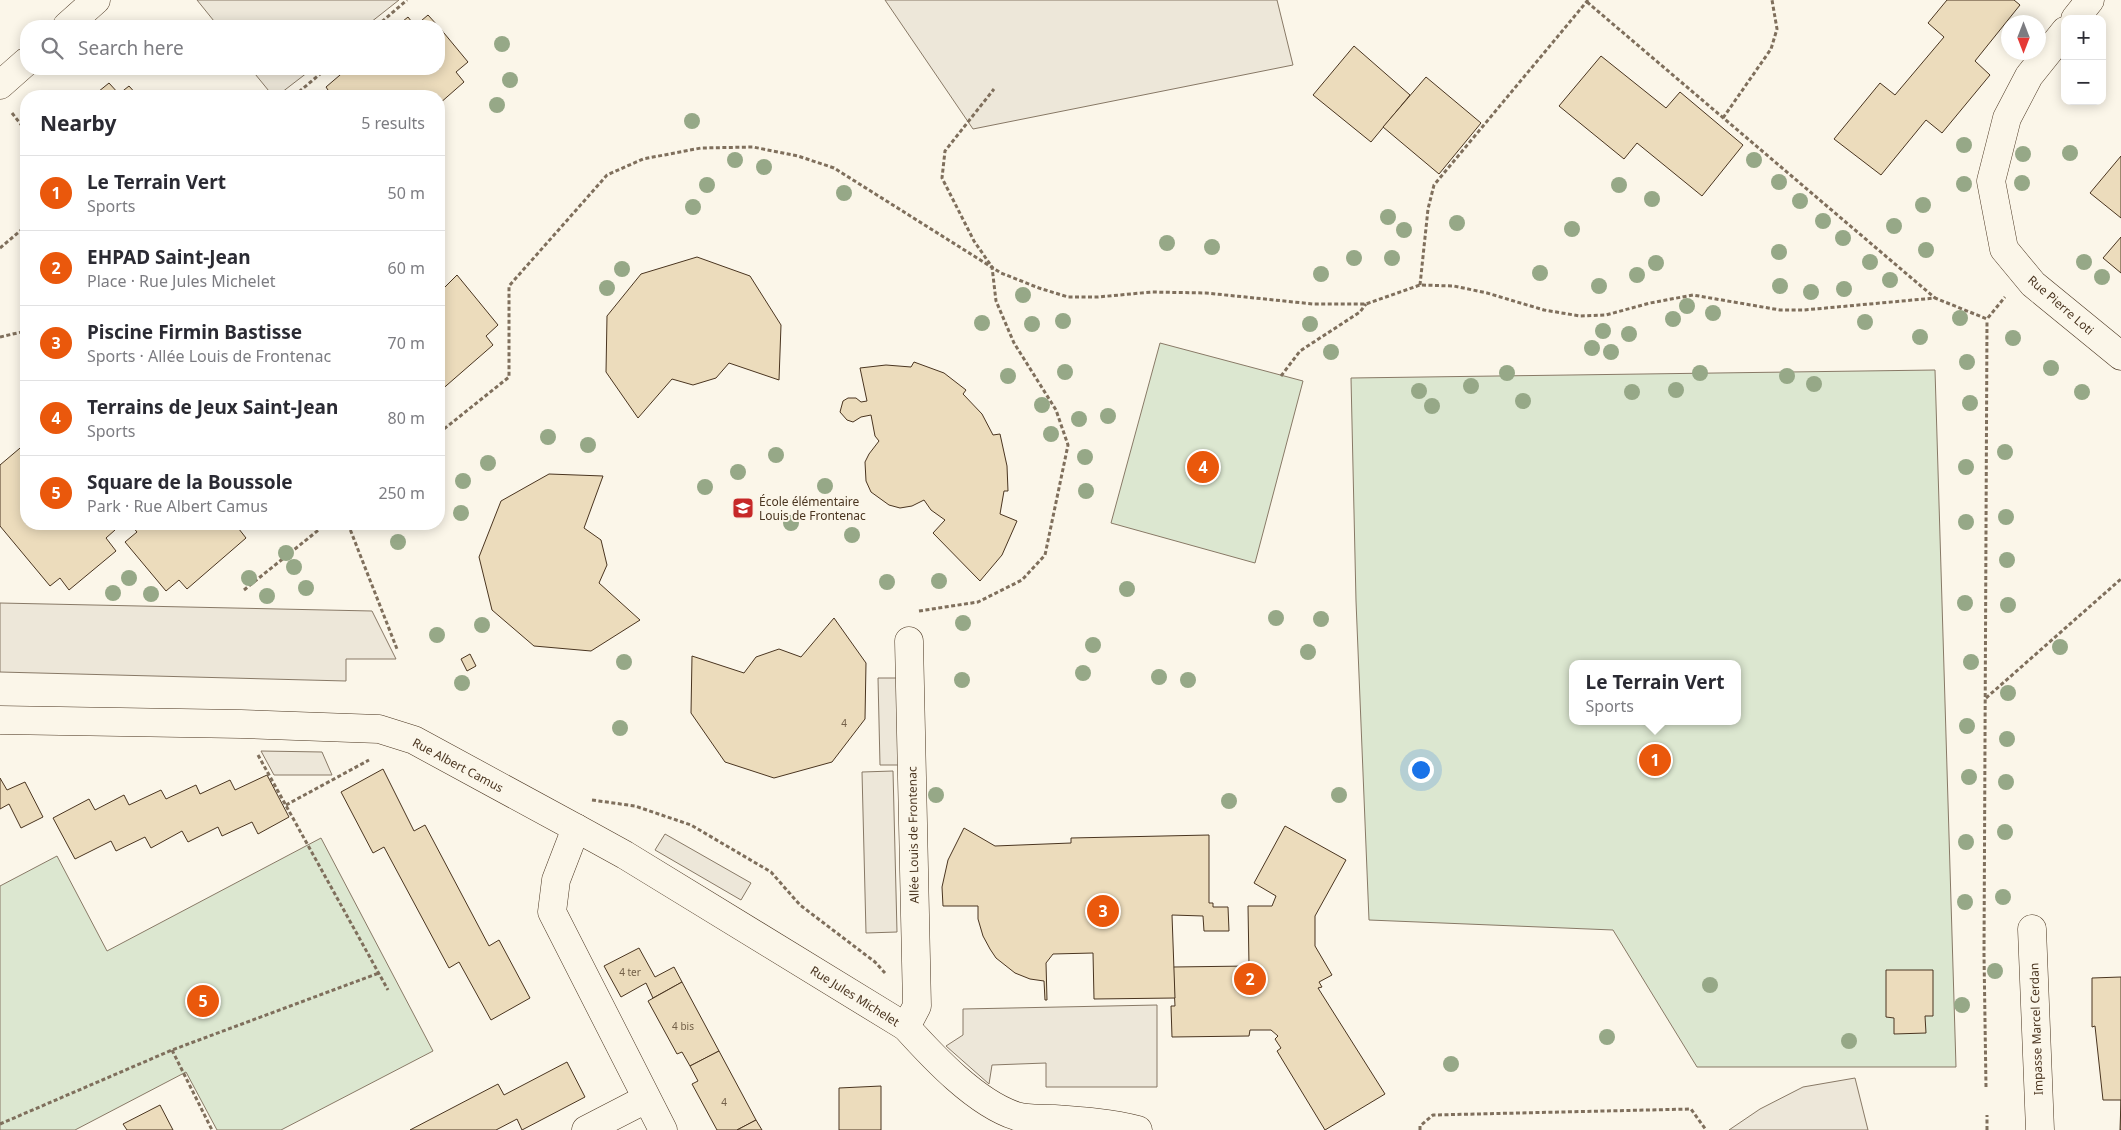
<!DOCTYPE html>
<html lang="en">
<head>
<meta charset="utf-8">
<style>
  body { margin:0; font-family:"Noto Sans",sans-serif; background:#f2f2f3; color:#2b2b33 }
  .controls { position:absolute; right:15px; top:15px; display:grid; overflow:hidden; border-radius:10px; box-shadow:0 2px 12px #0003 }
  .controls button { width:45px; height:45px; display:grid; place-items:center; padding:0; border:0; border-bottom:1px solid #e1e1e2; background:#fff; color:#2b2b33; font:25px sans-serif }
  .compass { position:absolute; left:2001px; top:15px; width:45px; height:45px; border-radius:50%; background:#fff; box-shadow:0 2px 12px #0003; rotate:180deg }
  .you { position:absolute; left:1420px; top:769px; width:18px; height:18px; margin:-12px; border:4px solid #fff; border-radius:50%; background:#1a73e8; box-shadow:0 0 0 8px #1a73e833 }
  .badge { display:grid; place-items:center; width:32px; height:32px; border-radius:50%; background:#ea580c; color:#fff; font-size:16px; font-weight:700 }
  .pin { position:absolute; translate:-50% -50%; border:2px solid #fff; box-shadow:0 1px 5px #0006 }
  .popup { position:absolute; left:1569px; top:660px; width:172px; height:65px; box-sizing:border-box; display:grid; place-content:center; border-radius:10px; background:#fff; filter:drop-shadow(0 1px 4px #0005); font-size:16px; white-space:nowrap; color:#7c7c81 }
  .popup b { font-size:19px; color:#2b2b33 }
  .popup::after { content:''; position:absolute; left:50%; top:100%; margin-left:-10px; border:10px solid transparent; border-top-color:#fff }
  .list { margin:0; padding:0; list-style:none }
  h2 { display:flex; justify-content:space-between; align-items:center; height:65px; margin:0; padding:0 20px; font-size:21px }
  h2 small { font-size:16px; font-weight:400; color:#7c7c81 }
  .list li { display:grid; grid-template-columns:32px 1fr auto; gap:15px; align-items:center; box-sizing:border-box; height:75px; padding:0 20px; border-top:1px solid #e1e1e2 }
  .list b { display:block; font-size:19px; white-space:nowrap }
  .list p { margin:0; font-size:16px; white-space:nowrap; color:#7c7c81 }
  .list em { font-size:16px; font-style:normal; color:#7c7c81 }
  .icon { flex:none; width:28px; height:28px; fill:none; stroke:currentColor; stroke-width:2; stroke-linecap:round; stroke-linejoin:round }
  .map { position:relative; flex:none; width:2121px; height:1130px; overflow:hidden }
  .search { position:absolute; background:#fff; box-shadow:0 2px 12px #0003; left:20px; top:20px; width:425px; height:55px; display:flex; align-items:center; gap:12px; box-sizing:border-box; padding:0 18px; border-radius:20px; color:#7c7c81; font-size:19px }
  .panel { position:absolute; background:#fff; box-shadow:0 2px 12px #0003; left:20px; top:90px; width:425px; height:440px; border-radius:20px }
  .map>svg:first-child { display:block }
  .green { fill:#dce7d0; stroke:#887966; fill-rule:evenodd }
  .parking { fill:#ede7d9; stroke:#887966 }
  .building { fill:#ecdcbc; stroke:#4a3520 }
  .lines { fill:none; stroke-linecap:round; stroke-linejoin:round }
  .street-casing { stroke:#4a3520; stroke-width:29 }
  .secondary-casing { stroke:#4a3520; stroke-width:29 }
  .path { stroke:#7f6f5c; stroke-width:3; stroke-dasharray:4 2.5; stroke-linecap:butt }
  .street { stroke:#fbf6e9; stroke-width:28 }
  .secondary { stroke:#fbf6e9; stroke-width:28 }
  .tree { fill:#96a887 }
  .labels { text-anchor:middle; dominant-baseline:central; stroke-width:4; stroke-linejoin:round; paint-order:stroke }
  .number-label { font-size:10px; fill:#725f47 }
  .street-label { font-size:12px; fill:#4a3520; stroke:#fbf6e9 }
  .poi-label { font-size:12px; fill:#4a3520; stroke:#fbf6e9; text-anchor:start }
</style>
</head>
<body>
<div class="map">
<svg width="2121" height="1130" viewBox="0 0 2121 1130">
  <rect width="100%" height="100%" fill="#fbf6e9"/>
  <g class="green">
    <polygon points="1160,343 1303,381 1255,563 1111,523"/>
    <path d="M1935,370l21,697h-259l-84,-137 -244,-10 -13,-319 -5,-223zM1572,664h166v57h-166z"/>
    <polygon points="321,838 433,1051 281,1130 217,1130 186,1072 75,1130 0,1130 0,886 57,856 107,951"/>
  </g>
  <g class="parking">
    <polygon points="197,0 399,0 366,26 218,26"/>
    <polygon points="885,0 1277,0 1293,65 973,129"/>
    <polygon points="251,69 312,69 277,96 273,96"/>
    <polygon points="0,603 372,611 396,659 346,659 346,681 0,672"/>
    <polygon points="878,678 903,678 905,765 880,765"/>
    <polygon points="261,751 322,752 332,775 274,775"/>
    <polygon points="893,771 897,932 866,933 862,772"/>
    <polygon points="665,834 751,883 741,900 655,850"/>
    <polygon points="1157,1005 1157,1087 1046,1087 1046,1063 992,1065 989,1084 946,1046 963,1035 963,1009"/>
    <polygon points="1855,1078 1868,1130 1729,1130 1760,1109 1803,1087"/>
  </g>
  <g class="building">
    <polygon points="1947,0 2014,0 2020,5 1975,61 1990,75 1942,133 1926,120 1881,175 1834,139 1880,83 1895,95 1944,37 1928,23"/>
    <polygon points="428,15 438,26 397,26 408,17 415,26"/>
    <polygon points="439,27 468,62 456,72 464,82 439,104 439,96 332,96 326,87 347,69 439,69"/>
    <polygon points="1354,46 1410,95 1371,142 1313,95"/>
    <polygon points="1601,56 1666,108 1680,92 1743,145 1702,196 1637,143 1624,159 1559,106"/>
    <polygon points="1426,77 1481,123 1439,174 1383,127"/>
    <polygon points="109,83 119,94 129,86 138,96 93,96"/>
    <polygon points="2121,156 2121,218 2090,193"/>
    <polygon points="2121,237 2121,273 2103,258"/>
    <polygon points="697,257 750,276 781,325 779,380 729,363 716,378 693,385 672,379 638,418 606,372 607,316 641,274"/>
    <polygon points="457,275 498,325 486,336 493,345 439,392 439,280 445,287"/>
    <polygon points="914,362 944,373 966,390 963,394 982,414 993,435 1000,434 1007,466 1008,491 1004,491 1000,514 1017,521 1002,555 980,581 933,533 945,520 931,510 924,500 912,506 900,508 889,505 871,492 866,481 865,462 869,454 879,441 875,436 871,415 861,417 853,422 847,420 840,412 843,401 848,398 856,398 861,402 867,401 860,368 886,365 911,367"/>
    <polygon points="26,443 26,524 110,524 115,530 106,538 116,551 69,590 60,578 50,586 0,526 0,465"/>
    <polygon points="549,474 603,476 584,528 601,540 607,565 599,583 640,620 591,651 534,646 492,610 479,557 501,501"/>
    <polygon points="130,524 235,524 246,538 187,589 179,580 166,591 125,542 137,532"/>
    <polygon points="834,618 866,663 865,719 832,762 774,778 725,762 691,713 692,656 744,673 756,657 779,649 801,657"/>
    <polygon points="470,654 476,666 467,671 461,659"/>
    <polygon points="383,769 414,831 425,825 489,946 499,940 530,998 491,1020 459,962 449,968 384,847 373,853 341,792"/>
    <polygon points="267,775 289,817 258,834 252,822 222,836 218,827 188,842 182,831 151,848 145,837 116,851 111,841 75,859 53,818 89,799 95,810 124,795 129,805 161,790 166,799 196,785 200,794 230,780 235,790"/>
    <polygon points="0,778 7,790 25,782 43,817 21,828 9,804 0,809"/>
    <polygon points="1285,826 1346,860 1315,916 1315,946 1332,975 1319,982 1322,987 1318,988 1385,1094 1325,1130 1277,1051 1281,1048 1275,1039 1278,1036 1271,1030 1250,1030 1249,1036 1172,1037 1171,1006 1175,1006 1173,967 1249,966 1248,906 1272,906 1276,896 1254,883"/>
    <polygon points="964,828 995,846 1071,843 1071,838 1209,835 1209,903 1213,903 1213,907 1228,907 1229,931 1204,931 1203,916 1172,915 1175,998 1094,999 1093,953 1053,954 1046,963 1047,1000 1045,1000 1044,981 1030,979 1015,973 996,958 990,949 983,936 978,919 978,906 943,906 942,887 948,860"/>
    <polygon points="639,948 655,977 674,967 682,982 653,998 646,983 621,997 604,966"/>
    <polygon points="1886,970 1933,970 1933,1016 1925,1016 1926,1033 1894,1034 1894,1018 1886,1017"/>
    <polygon points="2121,977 2121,1130 2120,1130 2121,1100 2103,1100 2095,1026 2092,1027 2092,978"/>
    <polygon points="682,982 719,1051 690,1066 682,1052 677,1054 648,1001"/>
    <polygon points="719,1051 756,1120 737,1130 717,1130 692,1084 698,1081 690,1066"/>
    <polygon points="567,1062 585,1097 522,1130 517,1119 496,1130 410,1130 498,1084 504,1095"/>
    <polygon points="881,1086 881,1130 839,1130 839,1088"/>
    <polygon points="160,1105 173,1130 127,1130 123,1124"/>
    <polygon points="756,1120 762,1130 737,1130"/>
  </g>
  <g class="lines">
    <g class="street-casing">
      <g id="street">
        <polyline points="2075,19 2090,0"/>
        <polyline points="2065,31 2029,76 2007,118 1991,181 2004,249 2033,284 2121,356"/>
        <polyline points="0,720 241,724 379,729 414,740 576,828 556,880 552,912 663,1130"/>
        <path d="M576,828l49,27 281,172c28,31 70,76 110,89 11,4 27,2 38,3 29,2 57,4 84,11"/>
        <polyline points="2032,929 2040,1130"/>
        <polyline points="906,1027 917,1006 909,641"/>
        <polyline points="586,1130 646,1099"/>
      </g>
    </g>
    <g class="secondary-casing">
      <g id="secondary">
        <polyline points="67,26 96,0"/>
        <polyline points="0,85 26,62"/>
      </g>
    </g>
    <g class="path">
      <polyline points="1587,2 1935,298"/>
      <polyline points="377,26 407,0"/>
      <polyline points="294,96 326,69"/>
      <polyline points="12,113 26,131"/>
      <polyline points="1723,118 1771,49 1777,29 1772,0"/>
      <polyline points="0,248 26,226"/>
      <polyline points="1420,285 1428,209 1434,185 1588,0"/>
      <polyline points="0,337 26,331"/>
      <polyline points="1281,376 1300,351 1360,312 1366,304"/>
      <polyline points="439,433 509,377 509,286 607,175 643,159 701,148 753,147 798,156 834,168 1001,273 1039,288 1068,297 1098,297 1152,292 1206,293 1313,304 1366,304 1420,285 1454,286 1487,293 1544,310 1580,316 1606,315 1650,303 1693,295 1780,310 1804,310 1935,298 1987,319 2005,297"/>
      <polyline points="348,524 397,649"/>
      <polyline points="244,590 326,524"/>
      <polyline points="919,611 978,602 1022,580 1045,555 1068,445 1056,410 1014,343 996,301 992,267 974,241 942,178 945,151 994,89"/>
      <polyline points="1986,698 2121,579"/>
      <polyline points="258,755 388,990"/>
      <polyline points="592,800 635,806 691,825 771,872 800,905 875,962 885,973"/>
      <polyline points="286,805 369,760"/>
      <polyline points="172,1050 212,1130"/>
      <polyline points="1986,1087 1984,954 1987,320"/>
      <polyline points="0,1124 172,1050 379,973"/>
      <polyline points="1420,1130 1420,1126 1433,1115 1691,1109 1706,1130"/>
      <polyline points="1987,1130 1987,1115"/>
    </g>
    <use href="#street" class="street"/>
    <use href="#secondary" class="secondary"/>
  </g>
  <g class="tree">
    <circle cx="502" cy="44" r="8"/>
    <circle cx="510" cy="80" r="8"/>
    <circle cx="497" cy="105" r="8"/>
    <circle cx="692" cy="121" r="8"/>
    <circle cx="1964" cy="145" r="8"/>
    <circle cx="2070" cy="153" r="8"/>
    <circle cx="2023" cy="154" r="8"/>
    <circle cx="735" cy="160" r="8"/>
    <circle cx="1754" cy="160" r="8"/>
    <circle cx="764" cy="167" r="8"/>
    <circle cx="1779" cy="182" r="8"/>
    <circle cx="2022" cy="183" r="8"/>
    <circle cx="1964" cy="184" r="8"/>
    <circle cx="707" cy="185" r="8"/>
    <circle cx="1619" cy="185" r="8"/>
    <circle cx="844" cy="193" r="8"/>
    <circle cx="1652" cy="199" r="8"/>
    <circle cx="1800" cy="201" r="8"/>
    <circle cx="1923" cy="205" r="8"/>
    <circle cx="693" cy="207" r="8"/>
    <circle cx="1388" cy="217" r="8"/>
    <circle cx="1823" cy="221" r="8"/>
    <circle cx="1457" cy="223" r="8"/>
    <circle cx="1894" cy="226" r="8"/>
    <circle cx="1572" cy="229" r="8"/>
    <circle cx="1404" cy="230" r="8"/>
    <circle cx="1843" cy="238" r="8"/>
    <circle cx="1167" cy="243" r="8"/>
    <circle cx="1212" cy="247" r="8"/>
    <circle cx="1926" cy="250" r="8"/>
    <circle cx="1779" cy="252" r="8"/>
    <circle cx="1354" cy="258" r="8"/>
    <circle cx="1392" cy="258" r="8"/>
    <circle cx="1870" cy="262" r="8"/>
    <circle cx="2084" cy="262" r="8"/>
    <circle cx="1656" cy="263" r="8"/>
    <circle cx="622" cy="269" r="8"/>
    <circle cx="1540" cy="273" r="8"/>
    <circle cx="1321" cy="274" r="8"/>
    <circle cx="1637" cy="275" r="8"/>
    <circle cx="2102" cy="277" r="8"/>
    <circle cx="1890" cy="280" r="8"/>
    <circle cx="1599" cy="286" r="8"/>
    <circle cx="1780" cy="286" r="8"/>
    <circle cx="607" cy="288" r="8"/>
    <circle cx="1844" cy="289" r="8"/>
    <circle cx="1811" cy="292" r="8"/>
    <circle cx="1023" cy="295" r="8"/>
    <circle cx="1687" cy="306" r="8"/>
    <circle cx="1713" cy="313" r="8"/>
    <circle cx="1960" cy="318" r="8"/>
    <circle cx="1673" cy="319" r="8"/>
    <circle cx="1063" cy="321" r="8"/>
    <circle cx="1865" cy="322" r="8"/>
    <circle cx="982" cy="323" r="8"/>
    <circle cx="1032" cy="324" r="8"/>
    <circle cx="1310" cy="324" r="8"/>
    <circle cx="1603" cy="331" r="8"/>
    <circle cx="1629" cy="334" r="8"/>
    <circle cx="1920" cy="337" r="8"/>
    <circle cx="2013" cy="338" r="8"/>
    <circle cx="1592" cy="348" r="8"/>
    <circle cx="1331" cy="352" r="8"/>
    <circle cx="1611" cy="352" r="8"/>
    <circle cx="1967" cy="362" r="8"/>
    <circle cx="2051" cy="368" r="8"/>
    <circle cx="1065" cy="372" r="8"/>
    <circle cx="1507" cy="373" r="8"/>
    <circle cx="1700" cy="373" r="8"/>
    <circle cx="1008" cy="376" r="8"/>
    <circle cx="1787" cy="376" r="8"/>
    <circle cx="1814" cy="384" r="8"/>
    <circle cx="1471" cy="386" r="8"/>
    <circle cx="1676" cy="390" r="8"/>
    <circle cx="1419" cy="391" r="8"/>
    <circle cx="1632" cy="392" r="8"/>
    <circle cx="2082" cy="392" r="8"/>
    <circle cx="1523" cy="401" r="8"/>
    <circle cx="1970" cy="403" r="8"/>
    <circle cx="1042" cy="405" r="8"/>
    <circle cx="1432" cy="406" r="8"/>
    <circle cx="1108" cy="416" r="8"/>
    <circle cx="1079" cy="419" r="8"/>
    <circle cx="1051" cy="434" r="8"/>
    <circle cx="548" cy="437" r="8"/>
    <circle cx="588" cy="445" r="8"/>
    <circle cx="2005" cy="452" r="8"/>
    <circle cx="776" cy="455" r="8"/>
    <circle cx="1085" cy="457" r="8"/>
    <circle cx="488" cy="463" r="8"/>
    <circle cx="1966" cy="467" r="8"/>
    <circle cx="738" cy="472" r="8"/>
    <circle cx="463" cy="481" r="8"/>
    <circle cx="825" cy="486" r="8"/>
    <circle cx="705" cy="487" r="8"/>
    <circle cx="1086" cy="491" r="8"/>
    <circle cx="461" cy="513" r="8"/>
    <circle cx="2006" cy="517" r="8"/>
    <circle cx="1966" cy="522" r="8"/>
    <circle cx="791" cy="523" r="8"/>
    <circle cx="852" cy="535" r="8"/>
    <circle cx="398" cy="542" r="8"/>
    <circle cx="286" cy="553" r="8"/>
    <circle cx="2007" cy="560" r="8"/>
    <circle cx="294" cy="567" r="8"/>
    <circle cx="129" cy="578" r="8"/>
    <circle cx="249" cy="578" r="8"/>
    <circle cx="939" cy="581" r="8"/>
    <circle cx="887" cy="582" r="8"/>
    <circle cx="306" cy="588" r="8"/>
    <circle cx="1127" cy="589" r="8"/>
    <circle cx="113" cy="593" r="8"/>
    <circle cx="151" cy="594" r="8"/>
    <circle cx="267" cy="596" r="8"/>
    <circle cx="1965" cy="603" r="8"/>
    <circle cx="2008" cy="605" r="8"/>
    <circle cx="1276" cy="618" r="8"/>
    <circle cx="1321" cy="619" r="8"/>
    <circle cx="963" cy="623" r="8"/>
    <circle cx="482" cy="625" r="8"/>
    <circle cx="437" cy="635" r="8"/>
    <circle cx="1093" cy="645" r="8"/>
    <circle cx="2060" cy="647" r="8"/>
    <circle cx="1308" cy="652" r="8"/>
    <circle cx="624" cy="662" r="8"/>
    <circle cx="1971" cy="662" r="8"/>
    <circle cx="1083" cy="673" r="8"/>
    <circle cx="1159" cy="677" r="8"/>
    <circle cx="962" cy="680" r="8"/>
    <circle cx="1188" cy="680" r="8"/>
    <circle cx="462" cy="683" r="8"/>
    <circle cx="2008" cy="693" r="8"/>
    <circle cx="1967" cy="726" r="8"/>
    <circle cx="620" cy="728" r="8"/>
    <circle cx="2007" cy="739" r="8"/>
    <circle cx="1969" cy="777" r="8"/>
    <circle cx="2006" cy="782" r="8"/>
    <circle cx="936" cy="795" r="8"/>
    <circle cx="1339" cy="795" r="8"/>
    <circle cx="1229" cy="801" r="8"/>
    <circle cx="2005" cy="832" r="8"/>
    <circle cx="1966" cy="842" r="8"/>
    <circle cx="2003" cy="897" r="8"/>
    <circle cx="1965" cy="902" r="8"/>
    <circle cx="1995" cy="971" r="8"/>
    <circle cx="1710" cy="985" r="8"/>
    <circle cx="1962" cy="1005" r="8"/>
    <circle cx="1607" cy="1037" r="8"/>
    <circle cx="1849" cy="1041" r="8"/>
    <circle cx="1451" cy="1064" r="8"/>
  </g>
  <defs>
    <g id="school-square" transform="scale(1.125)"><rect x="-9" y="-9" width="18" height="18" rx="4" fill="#c62828" stroke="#fbf6e9"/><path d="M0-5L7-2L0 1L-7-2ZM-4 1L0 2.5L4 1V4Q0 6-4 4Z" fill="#fff"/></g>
  </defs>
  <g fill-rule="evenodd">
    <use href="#school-square" x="743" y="508"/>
  </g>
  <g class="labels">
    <g class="number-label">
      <text x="844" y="723">4</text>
      <text x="630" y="972">4 ter</text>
      <text x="683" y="1026">4 bis</text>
      <text x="724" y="1102">4</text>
    </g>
    <g class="street-label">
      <text transform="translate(2061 305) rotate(41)">Rue Pierre Loti</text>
      <text transform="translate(458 765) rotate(28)">Rue Albert Camus</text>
      <text transform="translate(913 835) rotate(-91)">Allée Louis de Frontenac</text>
      <text transform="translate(855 996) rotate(32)">Rue Jules Michelet</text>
      <text transform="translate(2036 1029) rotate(-92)">Impasse Marcel Cerdan</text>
    </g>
    <g class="poi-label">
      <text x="759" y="501">École élémentaire<tspan x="759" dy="14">Louis de Frontenac</tspan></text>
    </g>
  </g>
</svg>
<div class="controls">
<button>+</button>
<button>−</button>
</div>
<svg class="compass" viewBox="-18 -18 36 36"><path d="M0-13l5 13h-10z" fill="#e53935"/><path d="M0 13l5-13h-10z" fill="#7c7c81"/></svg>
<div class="you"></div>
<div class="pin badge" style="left:1655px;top:760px">1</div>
<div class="popup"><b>Le Terrain Vert</b>Sports</div>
<div class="pin badge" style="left:1250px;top:979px">2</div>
<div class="pin badge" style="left:1103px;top:911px">3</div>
<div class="pin badge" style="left:1203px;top:467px">4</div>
<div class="pin badge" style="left:203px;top:1001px">5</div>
<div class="search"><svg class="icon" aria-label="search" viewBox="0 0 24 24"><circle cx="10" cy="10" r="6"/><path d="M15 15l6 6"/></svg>Search here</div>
<section class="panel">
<h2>Nearby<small>5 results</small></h2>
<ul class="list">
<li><span class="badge">1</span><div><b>Le Terrain Vert</b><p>Sports</p></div><em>50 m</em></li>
<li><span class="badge">2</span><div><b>EHPAD Saint-Jean</b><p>Place · Rue Jules Michelet</p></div><em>60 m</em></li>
<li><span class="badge">3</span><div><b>Piscine Firmin Bastisse</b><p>Sports · Allée Louis de Frontenac</p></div><em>70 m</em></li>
<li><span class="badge">4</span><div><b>Terrains de Jeux Saint-Jean</b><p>Sports</p></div><em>80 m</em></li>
<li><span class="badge">5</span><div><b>Square de la Boussole</b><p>Park · Rue Albert Camus</p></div><em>250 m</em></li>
</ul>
</section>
</div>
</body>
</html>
